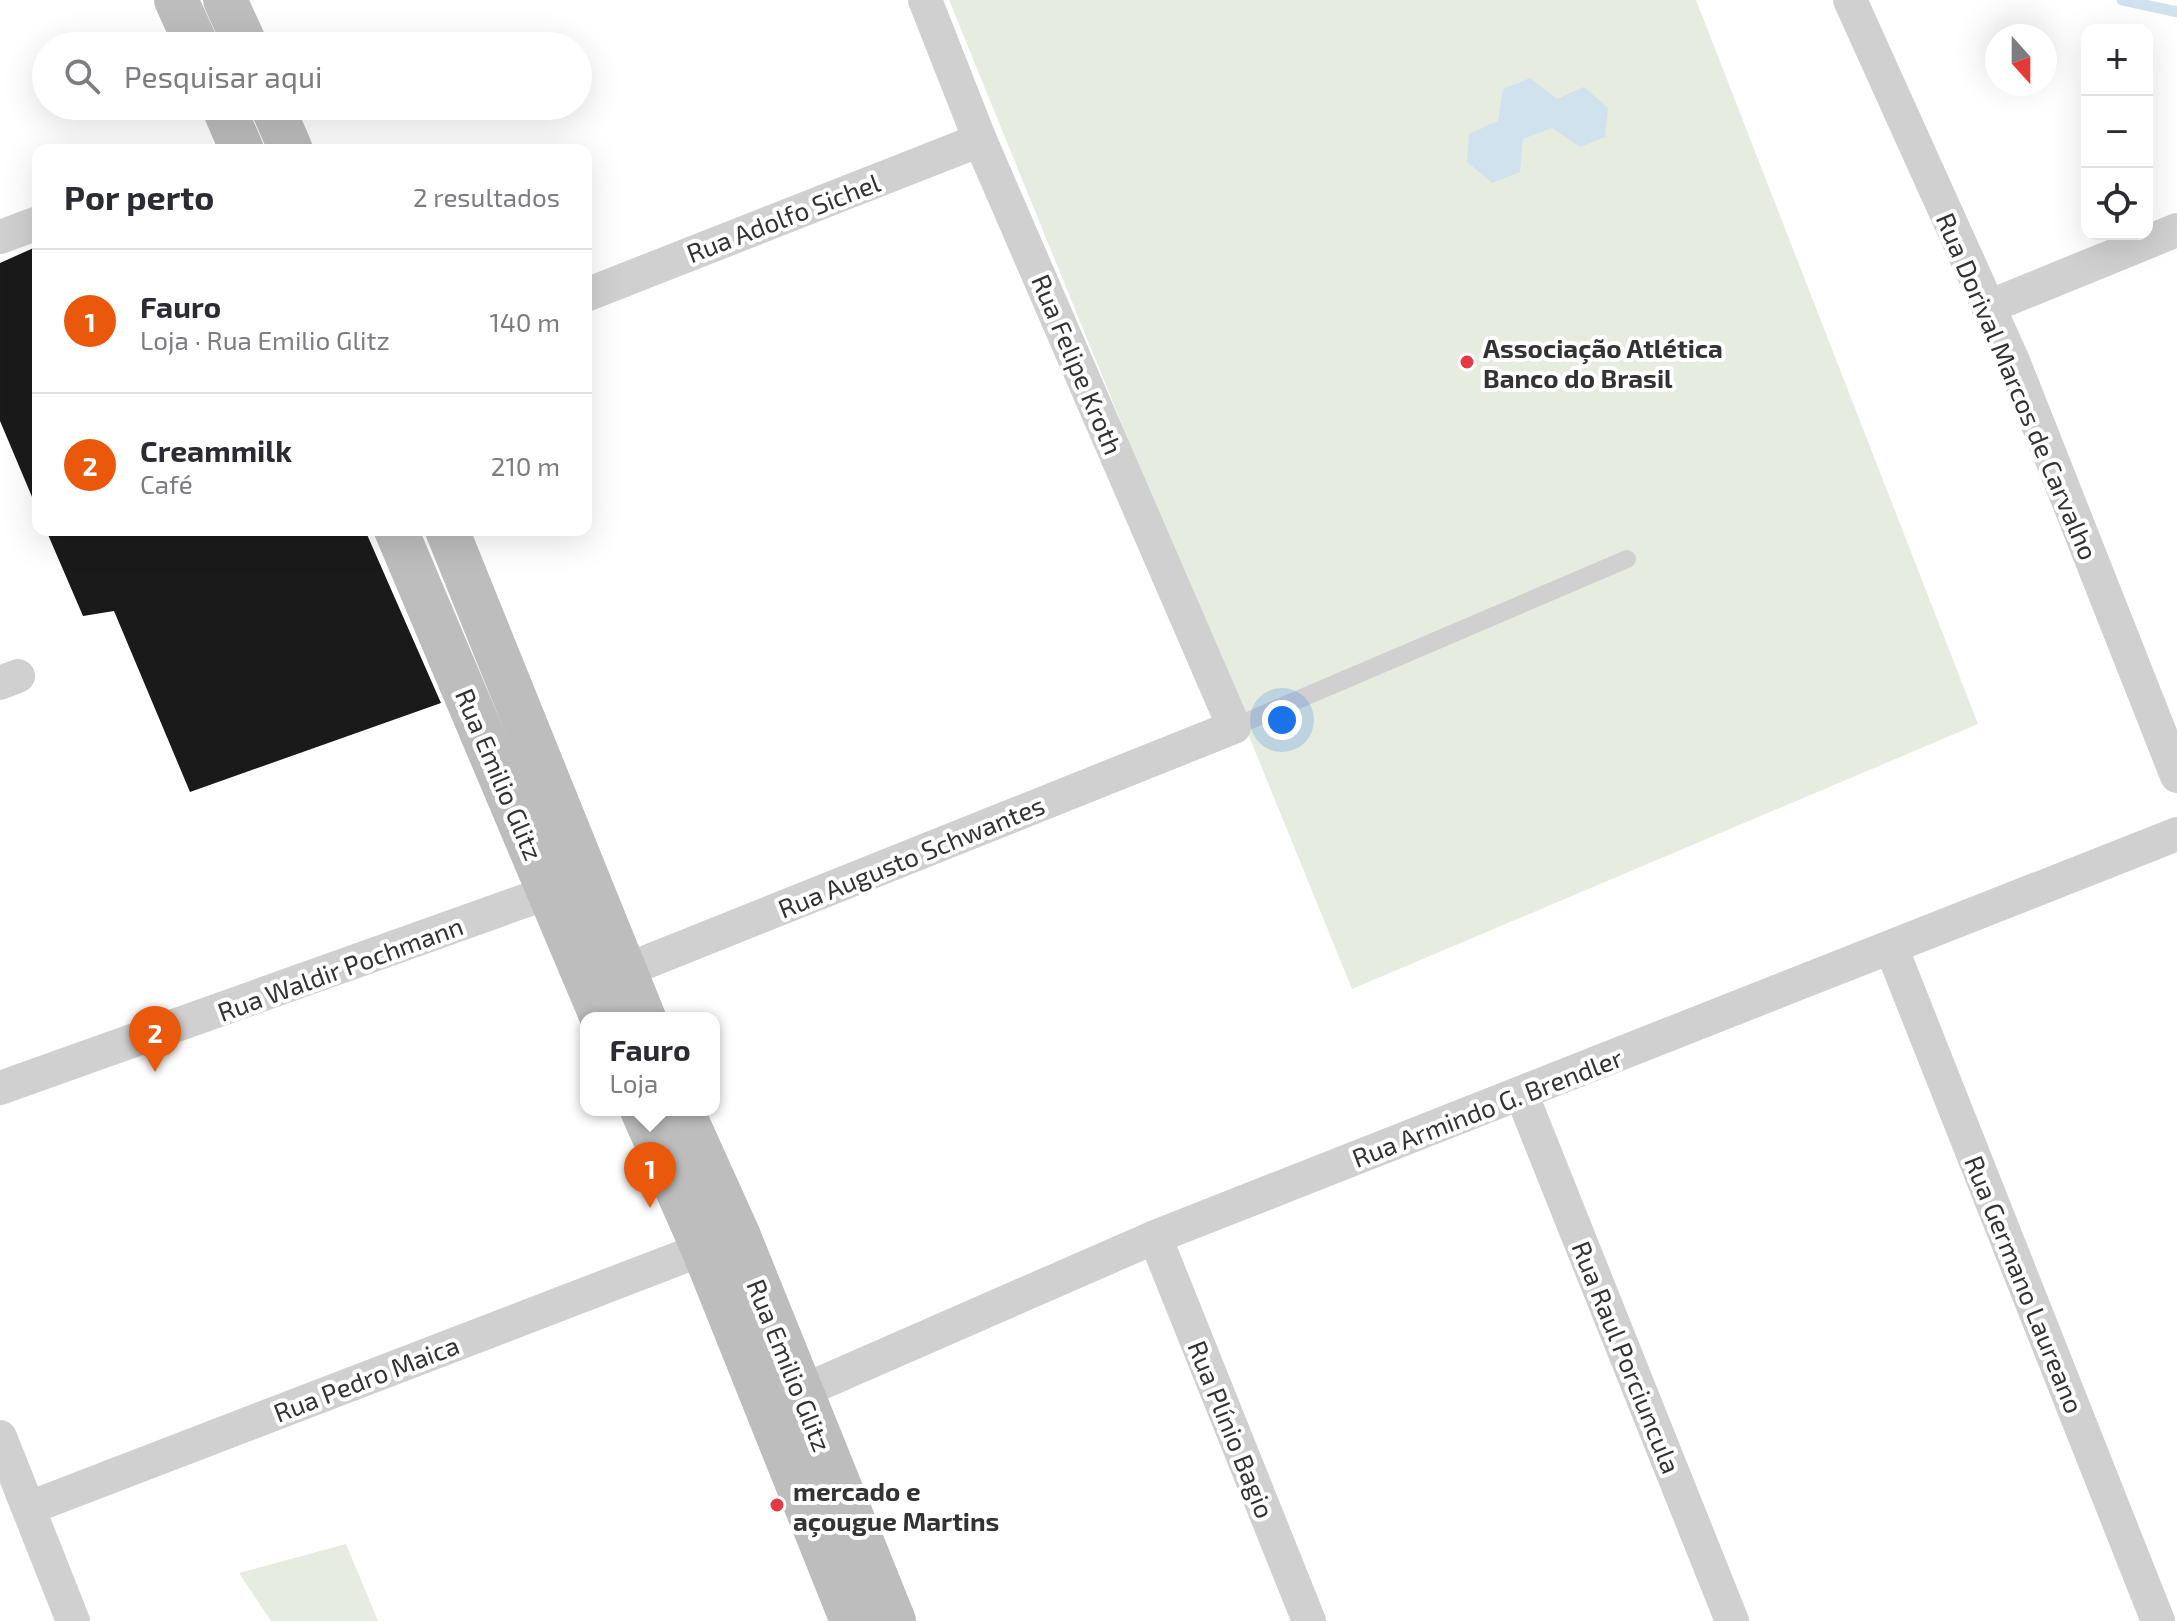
<!DOCTYPE html>
<html lang="pt">
<head>
<meta charset="utf-8">
<style>
  body { margin:0; font-family:"Exo 2",sans-serif; background:#f2f2f3; color:#2b2b33 }
  .controls { position:absolute; right:24px; top:24px; display:grid; overflow:hidden; border-radius:16px; box-shadow:0 8px 32px #0002 }
  .controls button { width:72px; height:72px; display:grid; place-items:center; padding:0; border:0; border-bottom:2px solid #e1e1e2; background:#fff; color:#2b2b33; font:40px sans-serif }
  .compass { position:absolute; left:1985px; top:24px; width:72px; height:72px; border-radius:50%; background:#fff; box-shadow:0 8px 32px #0002; rotate:159deg }
  .you { position:absolute; left:1282px; top:720px; width:28px; height:28px; margin:-20px; border:6px solid #fff; border-radius:50%; background:#1a73e8; box-shadow:0 0 0 12px #1a73e833 }
  .badge { display:grid; place-items:center; width:52px; height:52px; border-radius:50%; background:#ea580c; color:#fff; font-size:26px; font-weight:700 }
  .pin { position:absolute; translate:-50% -66px; filter:drop-shadow(0 2px 4px #0008) }
  .pin::after { content:''; position:absolute; top:42px; width:28px; height:24px; background:inherit; clip-path:polygon(0 0,100% 0,50% 100%) }
  .popup { position:absolute; left:580px; top:1012px; width:140px; height:104px; box-sizing:border-box; display:grid; place-content:center; border-radius:16px; background:#fff; filter:drop-shadow(0 2px 6px #0005); font-size:26px; white-space:nowrap; color:#7c7c81 }
  .popup b { font-size:30px; color:#2b2b33 }
  .popup::after { content:''; position:absolute; left:50%; top:100%; margin-left:-16px; border:16px solid transparent; border-top-color:#fff }
  .list { margin:0; padding:0; list-style:none }
  h2 { display:flex; justify-content:space-between; align-items:center; height:104px; margin:0; padding:0 32px; font-size:34px }
  h2 small { font-size:26px; font-weight:400; color:#7c7c81 }
  .list li { display:grid; grid-template-columns:52px 1fr auto; gap:24px; align-items:center; box-sizing:border-box; height:144px; padding:0 32px; border-top:2px solid #e1e1e2 }
  .list b { display:block; font-size:30px; white-space:nowrap }
  .list p { margin:0; font-size:26px; white-space:nowrap; color:#7c7c81 }
  .list em { font-size:26px; font-style:normal; color:#7c7c81 }
  .icon { flex:none; width:44px; height:44px; fill:none; stroke:currentColor; stroke-width:2; stroke-linecap:round; stroke-linejoin:round }
  .map { position:relative; flex:none; width:2177px; height:1621px; overflow:hidden }
  .search { position:absolute; background:#fff; box-shadow:0 8px 32px #0002; left:32px; top:32px; width:560px; height:88px; display:flex; align-items:center; gap:20px; box-sizing:border-box; padding:0 28px; border-radius:44px; color:#7c7c81; font-size:30px }
  .panel { position:absolute; background:#fff; box-shadow:0 8px 32px #0002; left:32px; top:144px; width:560px; height:392px; border-radius:16px }
  .map>svg:first-child { display:block }
  .green { fill:#e6ecdf }
  .water { fill:#cfe2ee }
  .lines { fill:none; stroke-linecap:round; stroke-linejoin:round }
  .stream { stroke:#cfe2ee; stroke-width:11 }
  .building { fill:#1a1a1a }
  .service { stroke:#d0d0d0; stroke-width:18 }
  .minor { stroke:#d0d0d0; stroke-width:34 }
  .secondary { stroke:#bdbdbd; stroke-width:44 }
  .poi-dot { fill:#e63946; stroke:#fff; stroke-width:3 }
  .labels { text-anchor:middle; dominant-baseline:central; stroke-width:8; stroke-linejoin:round; paint-order:stroke }
  .street-label { font-size:26px; fill:#333; stroke:#fff }
  .poi-label { font-size:26px; font-weight:bold; fill:#333; stroke:#fff; text-anchor:start }
</style>
</head>
<body>
<div class="map">
<svg width="2177" height="1621" viewBox="0 0 2177 1621">
  <rect width="100%" height="100%" fill="#fff"/>
  <g class="green">
    <polygon points="949,0 1696,0 1978,724 1352,989"/>
    <polygon points="346,1544 378,1621 271,1621 239,1573"/>
  </g>
  <polygon class="water" points="1530,78 1557,99 1584,87 1608,108 1605,137 1580,147 1552,128 1523,139 1520,172 1492,183 1467,162 1469,134 1498,121 1503,89"/>
  <g class="lines">
    <polyline class="stream" points="2122,0 2177,12"/>
  </g>
  <g class="building">
    <polygon points="38,246 38,511 0,421 0,263"/>
    <polygon points="46,530 365,530 441,703 190,792 114,611 83,616"/>
  </g>
  <g class="lines">
    <polyline class="service" points="1234,727 1627,559"/>
    <g class="minor">
      <polyline points="1850,0 2013,361 2177,776"/>
      <polyline points="0,237 38,223"/>
      <polyline points="586,295 980,140"/>
      <polyline points="1988,307 2177,230"/>
      <polyline points="0,683 18,676"/>
      <polyline points="1891,947 2158,1621"/>
      <polyline points="604,982 624,971 1234,727 980,140 925,0"/>
      <polyline points="0,1088 572,884"/>
      <polyline points="1521,1093 1732,1621"/>
      <polyline points="1155,1237 1309,1621"/>
      <polyline points="780,1401 1155,1237 2177,834"/>
      <polyline points="0,1437 73,1621"/>
      <polyline points="29,1508 703,1249"/>
    </g>
    <g class="secondary">
      <polyline points="176,0 197,46"/>
      <polyline points="225,0 246,46"/>
      <polyline points="223,106 242,150"/>
      <polyline points="272,106 291,150"/>
      <polyline points="396,530 602,1018"/>
      <polyline points="447,530 644,1018"/>
      <polyline points="642,1110 703,1249 852,1621"/>
      <polyline points="682,1110 738,1234 894,1621"/>
    </g>
  </g>
  <g class="poi-dot">
    <circle cx="1467" cy="362" r="8"/>
    <circle cx="777" cy="1505" r="8"/>
  </g>
  <g class="labels">
    <g class="street-label">
      <text transform="translate(783 217) rotate(-21)">Rua Adolfo Sichel</text>
      <text transform="translate(1078 364) rotate(67)">Rua Felipe Kroth</text>
      <text transform="translate(2018 386) rotate(67)">Rua Dorival Marcos de Carvalho</text>
      <text transform="translate(500 774) rotate(67)">Rua Emilio Glitz</text>
      <text transform="translate(911 856) rotate(-22)">Rua Augusto Schwantes</text>
      <text transform="translate(340 968) rotate(-20)">Rua Waldir Pochmann</text>
      <text transform="translate(1487 1107) rotate(-21)">Rua Armindo G. Brendler</text>
      <text transform="translate(2025 1284) rotate(68)">Rua Germano Laureano</text>
      <text transform="translate(1627 1357) rotate(68)">Rua Raul Porciuncula</text>
      <text transform="translate(790 1365) rotate(68)">Rua Emilio Glitz</text>
      <text transform="translate(366 1378) rotate(-21)">Rua Pedro Maica</text>
      <text transform="translate(1232 1429) rotate(68)">Rua Plínio Bagio</text>
    </g>
    <g class="poi-label">
      <text x="1483" y="347">Associação Atlética<tspan x="1483" dy="30">Banco do Brasil</tspan></text>
      <text x="793" y="1490">mercado e<tspan x="793" dy="30">açougue Martins</tspan></text>
    </g>
  </g>
</svg>
<div class="controls">
<button>+</button>
<button>−</button>
<button><svg class="icon" aria-label="locate" viewBox="0 0 24 24"><circle cx="12" cy="12" r="6"/><path d="M12 2v4M12 18v4M2 12h4M18 12h4"/></svg></button>
</div>
<svg class="compass" viewBox="-18 -18 36 36"><path d="M0-13l5 13h-10z" fill="#e53935"/><path d="M0 13l5-13h-10z" fill="#7c7c81"/></svg>
<div class="you"></div>
<div class="pin badge" style="left:650px;top:1208px">1</div>
<div class="popup"><b>Fauro</b>Loja</div>
<div class="pin badge" style="left:155px;top:1072px">2</div>
<div class="search"><svg class="icon" aria-label="search" viewBox="0 0 24 24"><circle cx="10" cy="10" r="6"/><path d="M15 15l6 6"/></svg>Pesquisar aqui</div>
<section class="panel">
<h2>Por perto<small>2 resultados</small></h2>
<ul class="list">
<li><span class="badge">1</span><div><b>Fauro</b><p>Loja · Rua Emilio Glitz</p></div><em>140 m</em></li>
<li><span class="badge">2</span><div><b>Creammilk</b><p>Café</p></div><em>210 m</em></li>
</ul>
</section>
</div>
</body>
</html>
